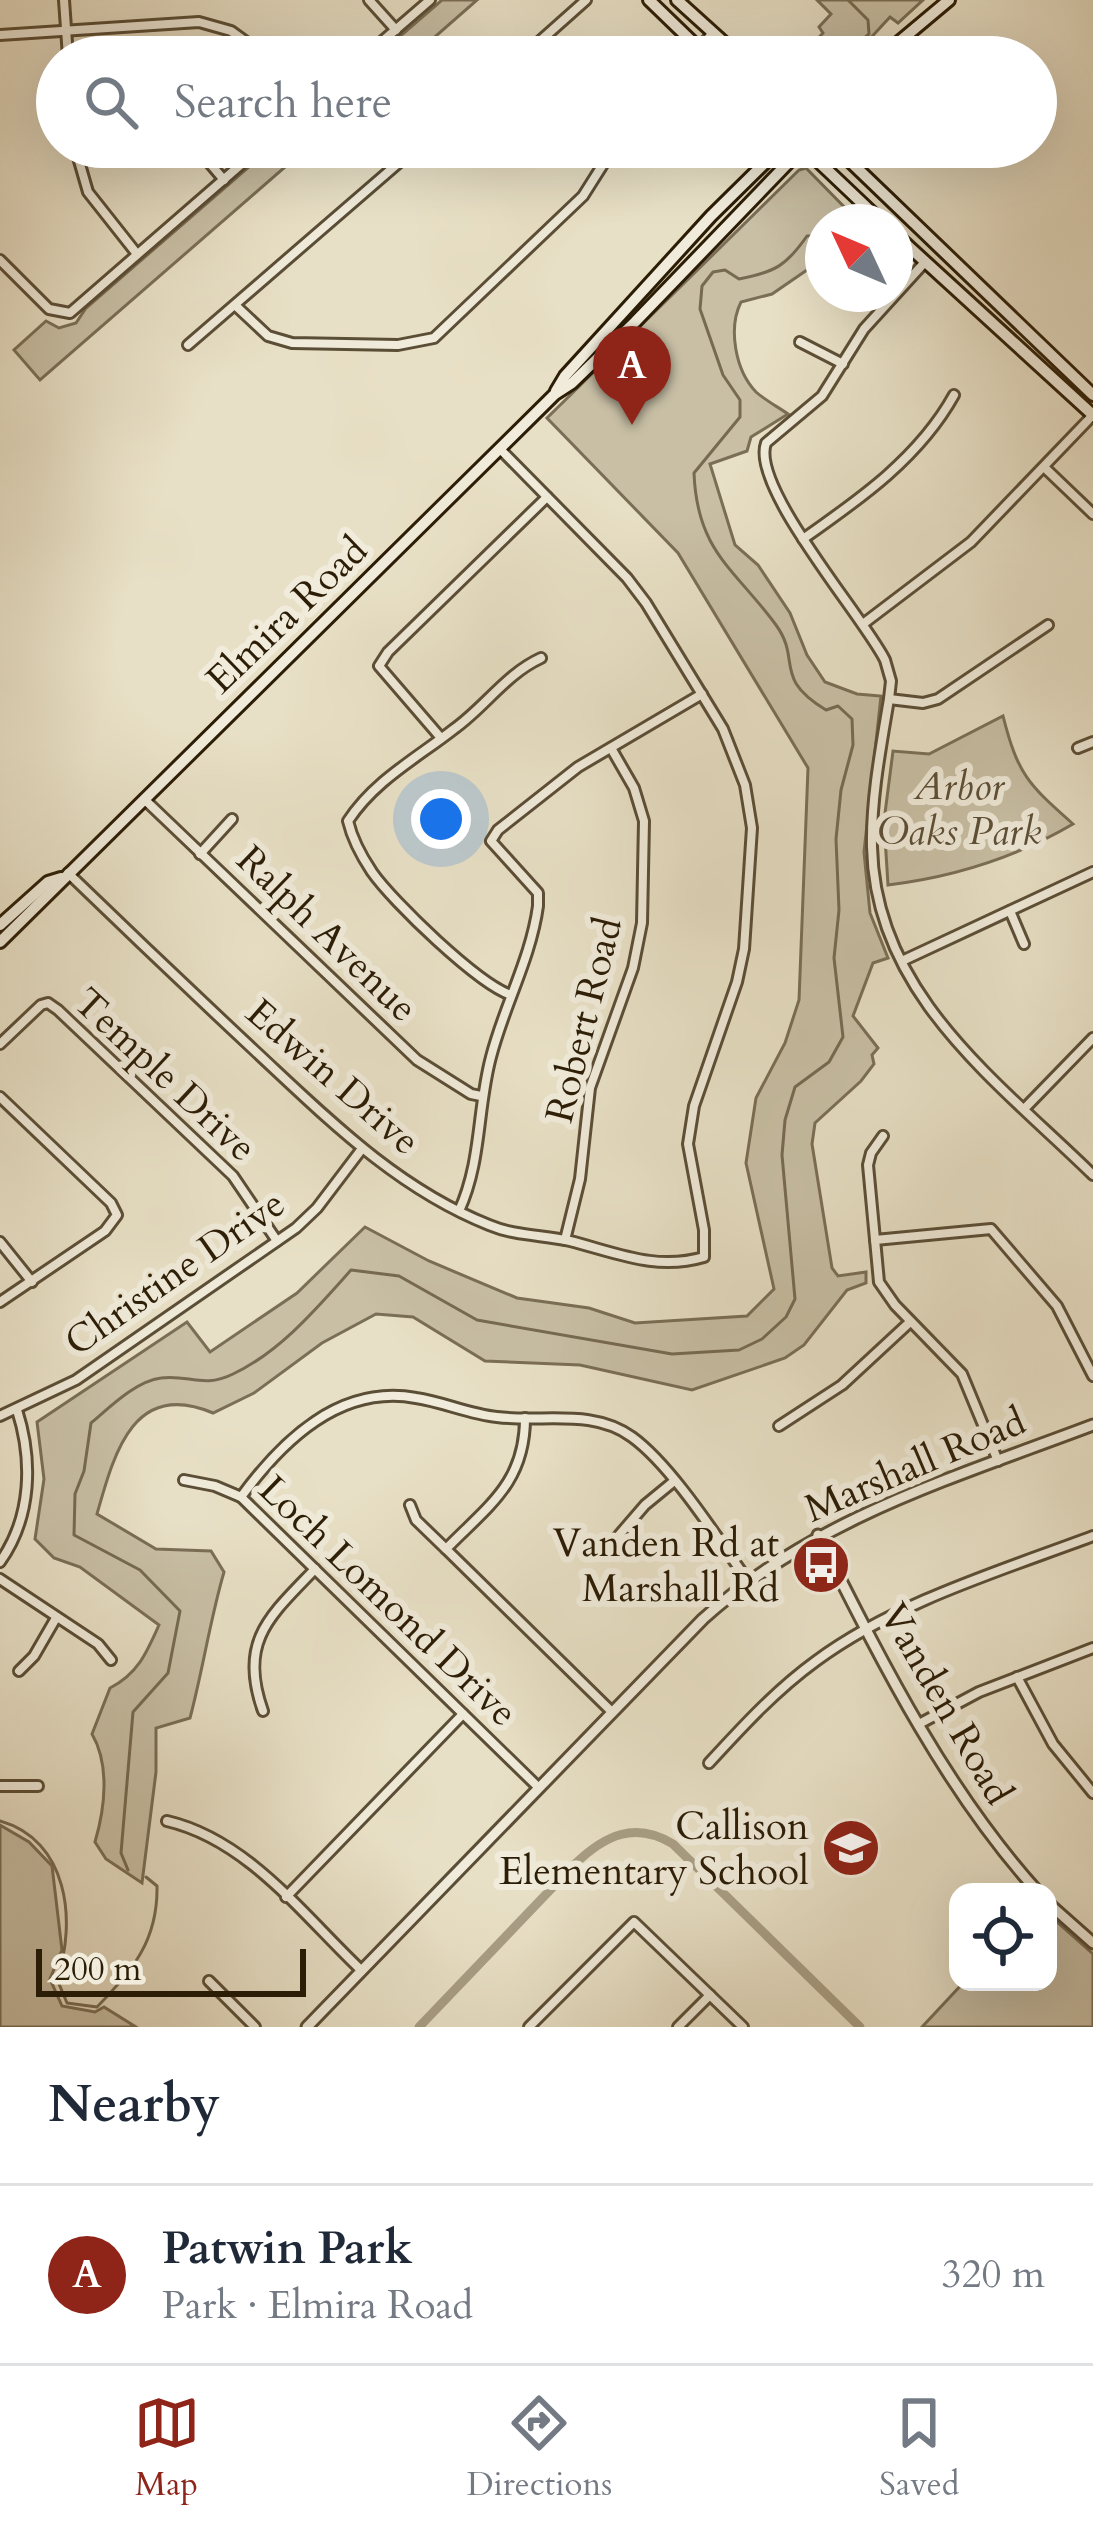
<!DOCTYPE html>
<html lang="en">
<head>
<meta charset="utf-8">
<style>
  body { margin:0; font-family:Cardo,serif; background:#f6f6f7; color:#1f2937 }
  .controls { position:absolute; right:36px; bottom:36px; display:grid; overflow:hidden; border-radius:24px; box-shadow:0 12px 48px #0002 }
  .controls button { width:108px; height:108px; display:grid; place-items:center; padding:0; border:0; border-bottom:3px solid #e0e1e3; background:#fff; color:#1f2937; font:60px sans-serif }
  .compass { position:absolute; left:805px; top:204px; width:108px; height:108px; border-radius:50%; background:#fff; box-shadow:0 12px 48px #0002; rotate:314deg }
  .scale { position:absolute; left:36px; bottom:30px; width:270px; box-sizing:border-box; padding-left:12px; border:6px solid #2c1d06; border-top:0; font-size:33px; line-height:42px; white-space:nowrap; color:#2c1d06; -webkit-text-stroke:9px #f0ebda; paint-order:stroke }
  .you { position:absolute; left:441px; top:819px; width:42px; height:42px; margin:-30px; border:9px solid #fff; border-radius:50%; background:#1a73e8; box-shadow:0 0 0 18px #1a73e833 }
  .badge { display:grid; place-items:center; width:78px; height:78px; border-radius:50%; background:#8f2418; color:#fff; font-size:39px; font-weight:700 }
  .pin { position:absolute; translate:-50% -99px; filter:drop-shadow(0 3px 6px #0008) }
  .pin::after { content:''; position:absolute; top:63px; width:42px; height:36px; background:inherit; clip-path:polygon(0 0,100% 0,50% 100%) }
  .list { margin:0; padding:0; list-style:none }
  h2 { display:flex; justify-content:space-between; align-items:center; height:156px; margin:0; padding:0 48px; font-size:51px }
  h2 small { font-size:39px; font-weight:400; color:#747a83 }
  .list li { display:grid; grid-template-columns:78px 1fr auto; gap:36px; align-items:center; box-sizing:border-box; height:180px; padding:0 48px; border-top:3px solid #e0e1e3 }
  .list b { display:block; font-size:45px; white-space:nowrap }
  .list p { margin:0; font-size:39px; white-space:nowrap; color:#747a83 }
  .list em { font-size:39px; font-style:normal; color:#747a83 }
  .icon { flex:none; width:66px; height:66px; fill:none; stroke:currentColor; stroke-width:2; stroke-linecap:round; stroke-linejoin:round }
  .map { position:relative; flex:none; width:1093px; height:2027px; overflow:hidden }
  .search { position:absolute; background:#fff; box-shadow:0 12px 48px #0002; left:36px; right:36px; top:36px; height:132px; display:flex; align-items:center; gap:30px; box-sizing:border-box; padding:0 42px; border-radius:66px; color:#747a83; font-size:45px }
  .sheet { height:336px; background:#fff }
  nav { display:flex; justify-content:space-around; align-items:center; box-sizing:border-box; height:168px; border-top:3px solid #e0e1e3; background:#fff; font-size:33px; color:#747a83 }
  nav a { display:grid; justify-items:center; gap:6px }
  nav .on { color:#8f2418 }
  .map>svg:first-child { display:block }
  .green { fill:#c8bfa5; stroke:#7a6e56; stroke-width:3 }
  .lines { fill:none; stroke-linecap:round; stroke-linejoin:round }
  .stream { stroke:#766a52; stroke-width:3 }
  .canal { stroke:#a89e85; stroke-width:9 }
  .minor-casing { stroke:#5b4e36; stroke-width:14 }
  .tertiary-casing { stroke:#5b4e36; stroke-width:15 }
  .secondary-casing { stroke:#2c1d06; stroke-width:16 }
  .minor { stroke:#f0ebda; stroke-width:8 }
  .tertiary { stroke:#f0ebda; stroke-width:9 }
  .secondary { stroke:#f0ebda; stroke-width:10 }
  .labels { text-anchor:middle; dominant-baseline:central; stroke-width:12; stroke-linejoin:round; paint-order:stroke }
  .street-label { font-size:39px; fill:#2c1d06; stroke:#f0ebda }
  .park-label { font-size:39px; font-style:italic; fill:#5b4e36; stroke:#f0ebda }
  .poi-label { font-size:39px; fill:#2c1d06; stroke:#f0ebda; text-anchor:end }
</style>
</head>
<body>
<div class="map">
<svg width="1093" height="2027" viewBox="0 0 1093 2027">
  <rect width="100%" height="100%" fill="#e8e0c6"/>
  <filter id="stains"><feTurbulence type="fractalNoise" baseFrequency=".00167" numOctaves="4"/><feColorMatrix values="0 0 0 0 .2 0 0 0 0 .09 0 0 0 0 .02 0 0 0 .5 -.17"/></filter>
  <radialGradient id="worn" r=".72"><stop offset=".6" stop-color="#630" stop-opacity="0"/><stop offset="1" stop-color="#630" stop-opacity=".3"/></radialGradient>
  <g class="green">
    <polygon points="442,0 477,0 412,57 376,57"/>
    <path d="M817,0h106l-25,23 -8,-6 -37,40h-84l-1,-7 5,-6c23,22 32,8 50,-11l-4,-6 12,-13z"/>
    <polygon points="272,147 308,147 40,380 14,350 46,321 59,328 76,323 86,308"/>
    <path d="M806,168l53,54h-36v37l-51,35 -31,8c-13,26 -6,68 15,90 9,8 22,15 32,22l-37,23 -4,14 -37,13 25,81 23,20 32,48 17,42 18,27 32,12 24,2 -17,156 6,61 18,45 -15,5 -20,53 25,32 -6,7 2,9 -13,17 -46,42 -3,21 20,124 6,8 28,-4v11l-19,7 -43,55 -19,13 -93,32 -112,-25 -95,-4 -72,-44 -37,-3 -54,29 -68,50 -41,20c-80,-34 -99,41 -116,101l59,35 55,2 13,21c-14,48 -21,97 -34,146l-34,10v44l-14,111 -36,-24 -11,-17c10,-34 15,-77 -3,-108l18,-46c28,-14 37,-36 49,-63l-79,-58 -26,-9 -19,-19 9,-60 -7,-57 150,-100 23,30 87,-59 68,-66 64,34 88,37 72,10 46,15 112,-7 27,-27 -28,-126 10,-65 29,-55 14,-43 9,-232 -130,-215 -131,-135 252,-248z"/>
    <path d="M1003,716c15,59 25,68 70,108 -58,34 -119,53 -185,61l-4,-64 9,-70 36,3z"/>
    <polygon points="0,1825 29,1842 52,1866 62,1950 50,1979 62,2006 95,2012 104,2007 136,2027 0,2027"/>
    <polygon points="1048,1914 1093,1954 1093,2027 922,2027 964,1982 1048,1982"/>
  </g>
  <g class="lines">
    <g class="stream">
      <polyline points="842,57 869,34 868,20 848,0"/>
      <path d="M0,1821c68,19 77,100 57,158l10,24 30,4c36,-37 61,-67 60,-121l-11,-9"/>
      <path d="M128,1870l-7,-17 12,-141 35,-39 12,-62 -40,-41 -66,-35 1,-41 9,-23 7,-48c19,-16 45,-42 70,-45 27,-4 42,11 72,-4 47,-22 84,-66 118,-104l48,6 78,44 195,34 67,-4 23,-11 24,-22 9,-18 -13,-144 3,-35 10,-33 34,-25 14,-25 -9,-79 5,-48 -3,-71 5,-49 12,-45 -1,-26 -14,-13 -12,4c-54,-33 -24,-49 -50,-85 -41,-56 -79,-73 -82,-152l46,-56v-17l-17,-25 -23,-66 2,-23 11,-14 12,-2 14,9c36,-7 47,-13 68,-43h16"/>
    </g>
    <path class="canal" d="M419,2027l156,-163c30,-29 60,-43 98,-20l187,183"/>
    <g class="minor-casing">
      <g id="minor">
        <polyline points="64,0 68,57"/>
        <polyline points="369,0 396,30"/>
        <polyline points="0,35 199,22 231,31 267,57"/>
        <polyline points="364,57 430,0"/>
        <polyline points="522,57 586,0"/>
        <polyline points="691,57 713,33"/>
        <polyline points="75,147 88,192 137,254"/>
        <polyline points="196,147 224,180"/>
        <polyline points="0,260 49,309 70,313 261,147"/>
        <path d="M925,262l-61,67 -42,67 -56,47c-16,44 97,173 119,217l6,21 -2,18c-8,48 -18,99 -17,148 3,147 125,234 221,328"/>
        <polyline points="236,306 268,336 292,343 398,345 434,338 583,196 614,147"/>
        <polyline points="800,342 843,364"/>
        <polyline points="188,345 417,147"/>
        <polyline points="1045,468 1093,514"/>
        <path d="M803,539c57,-40 116,-81 151,-144"/>
        <polyline points="863,624 971,542 1093,415"/>
        <polyline points="889,699 923,703 938,699 1048,625"/>
        <polyline points="441,738 379,666 388,652 547,497"/>
        <polyline points="1078,748 1093,742"/>
        <polyline points="144,799 417,1060 471,1094 481,1096"/>
        <polyline points="200,854 232,819"/>
        <path d="M68,873c62,60 124,119 187,178 72,67 141,137 234,174 26,11 54,10 81,16 47,12 86,30 134,16v-27l-16,-86 6,-38 43,-124 7,-33 8,-121 -7,-43 -22,-56 -77,-126 -19,-25 -127,-129"/>
        <polyline points="1010,911 1024,944"/>
        <polyline points="902,961 1093,872"/>
        <path d="M511,995c-33,-11 -118,-93 -139,-123 -10,-15 -20,-34 -24,-51 27,-41 69,-63 106,-92 31,-22 52,-55 87,-71"/>
        <polyline points="0,1044 41,1005 48,1003 58,1010 233,1176 277,1241"/>
        <polyline points="0,1097 111,1203 117,1215 105,1231 0,1302"/>
        <polyline points="1025,1108 1093,1038"/>
        <polyline points="883,1136 871,1153 868,1165 879,1282 895,1305 962,1374 998,1461"/>
        <path d="M459,1211c23,-50 18,-102 32,-154 13,-51 40,-99 47,-151v-13l-47,-52 7,-11 80,-63 124,-73"/>
        <polyline points="565,1240 580,1179 590,1088 633,968 642,923 644,821 634,788 611,748"/>
        <polyline points="875,1240 991,1229 1057,1306 1093,1376"/>
        <polyline points="0,1242 32,1282"/>
        <polyline points="0,1416 76,1380 296,1228 317,1208 361,1150"/>
        <path d="M525,1418c0,65 -37,88 -79,131l166,163"/>
        <polyline points="779,1426 842,1385 910,1322"/>
        <polyline points="184,1480 215,1486 241,1497 538,1787"/>
        <path d="M241,1497c41,-56 99,-113 175,-99 27,4 53,16 81,19 45,6 95,-9 135,20 40,29 86,102 116,144"/>
        <polyline points="410,1505 416,1520 446,1549"/>
        <polyline points="608,1548 645,1505 673,1482"/>
        <path d="M0,1562c32,-45 33,-102 17,-152"/>
        <polyline points="0,1579 98,1644 111,1660"/>
        <polyline points="19,1671 34,1656 56,1618"/>
        <polyline points="1017,1677 1053,1744 1093,1793"/>
        <path d="M263,1711c-25,-70 7,-95 52,-142"/>
        <polyline points="919,1724 979,1692 1093,1648"/>
        <path d="M709,1763c33,-36 67,-73 107,-102 80,-59 184,-90 277,-125"/>
        <polyline points="0,1786 38,1786"/>
        <path d="M167,1821c81,19 136,94 194,149"/>
        <polyline points="286,1897 463,1714"/>
        <polyline points="209,1981 255,2027"/>
        <polyline points="529,2027 634,1922 743,2027"/>
        <polyline points="678,2027 710,1995"/>
      </g>
    </g>
    <g class="tertiary-casing">
      <g id="tertiary">
        <path d="M818,1535c63,125 126,253 220,357"/>
        <polyline points="1048,1903 1093,1943"/>
        <path d="M307,2027l396,-408c111,-101 253,-142 390,-194"/>
      </g>
    </g>
    <g class="secondary-casing">
      <g id="secondary">
        <polyline points="649,0 708,57"/>
        <polyline points="677,0 740,57"/>
        <polyline points="881,57 949,0"/>
        <polyline points="803,147 882,222"/>
        <polyline points="835,147 1093,395"/>
        <polyline points="895,234 1093,415"/>
        <polyline points="556,391 565,376 711,216 776,152 791,149"/>
        <polyline points="0,925 48,882 61,878"/>
        <polyline points="0,942 555,394 572,383 635,322 788,163 793,147"/>
      </g>
    </g>
    <use href="#minor" class="minor"/>
    <use href="#tertiary" class="tertiary"/>
    <use href="#secondary" class="secondary"/>
  </g>
  <defs>
    <g id="bus-disc" transform="scale(3)"><circle r="9.5" fill="#8f2418" stroke="#f0ebda"/><path d="M-5-6H5V4H4V6H2V4H-2V6H-4V4H-5ZM-3.5-4V0h7V-4ZM-3.5 1.2v1.5H-2V1.2ZM2 1.2v1.5H3.5V1.2Z" fill="#fff"/></g>
    <g id="school-disc" transform="scale(3)"><circle r="9.5" fill="#8f2418" stroke="#f0ebda"/><path d="M0-5L7-2L0 1L-7-2ZM-4 1L0 2.5L4 1V4Q0 6-4 4Z" fill="#fff"/></g>
  </defs>
  <g fill-rule="evenodd">
    <use href="#bus-disc" x="821" y="1565"/>
    <use href="#school-disc" x="851" y="1848"/>
  </g>
  <g class="labels">
    <g class="street-label">
      <text transform="translate(287 615) rotate(-44)">Elmira Road</text>
      <text transform="translate(327 934) rotate(44)">Ralph Avenue</text>
      <text transform="translate(584 1020) rotate(-76)">Robert Road</text>
      <text transform="translate(165 1075) rotate(43)">Temple Drive</text>
      <text transform="translate(333 1077) rotate(41)">Edwin Drive</text>
      <text transform="translate(175 1273) rotate(-35)">Christine Drive</text>
      <text transform="translate(915 1465) rotate(-23)">Marshall Road</text>
      <text transform="translate(388 1601) rotate(44)">Loch Lomond Drive</text>
      <text transform="translate(946 1704) rotate(60)">Vanden Road</text>
    </g>
    <g class="park-label">
      <text x="959" y="786">Arbor<tspan x="959" dy="45">Oaks Park</tspan></text>
    </g>
    <g class="poi-label">
      <text x="779" y="1543">Vanden Rd at<tspan x="779" dy="45">Marshall Rd</tspan></text>
      <text x="809" y="1826">Callison<tspan x="809" dy="45">Elementary School</tspan></text>
    </g>
  </g>
  <rect width="100%" height="100%" filter="url(#stains)"/>
  <rect width="100%" height="100%" fill="url(#worn)"/>
</svg>
<div class="controls">
<button><svg class="icon" aria-label="locate" viewBox="0 0 24 24"><circle cx="12" cy="12" r="6"/><path d="M12 2v4M12 18v4M2 12h4M18 12h4"/></svg></button>
</div>
<svg class="compass" viewBox="-18 -18 36 36"><path d="M0-13l5 13h-10z" fill="#e53935"/><path d="M0 13l5-13h-10z" fill="#747a83"/></svg>
<div class="scale">200 m</div>
<div class="you"></div>
<div class="pin badge" style="left:632px;top:425px">A</div>
<div class="search"><svg class="icon" aria-label="search" viewBox="0 0 24 24"><circle cx="10" cy="10" r="6"/><path d="M15 15l6 6"/></svg>Search here</div>
</div>
<section class="sheet">
<h2>Nearby<small></small></h2>
<ul class="list">
<li><span class="badge">A</span><div><b>Patwin Park</b><p>Park · Elmira Road</p></div><em>320 m</em></li>
</ul>
</section>
<nav>
<a class="on"><svg class="icon" aria-label="map" viewBox="0 0 24 24"><path d="M3 6l6-2 6 2 6-2v14l-6 2-6-2-6 2zM9 4v14M15 6v14"/></svg>Map</a>
<a><svg class="icon" aria-label="directions" viewBox="0 0 24 24"><path d="M12 3l9 9-9 9-9-9zM9 14v-3h6M13 9l2 2-2 2"/></svg>Directions</a>
<a><svg class="icon" aria-label="saved" viewBox="0 0 24 24"><path d="M7 4h10v16l-5-4-5 4z"/></svg>Saved</a>
</nav>
</body>
</html>
